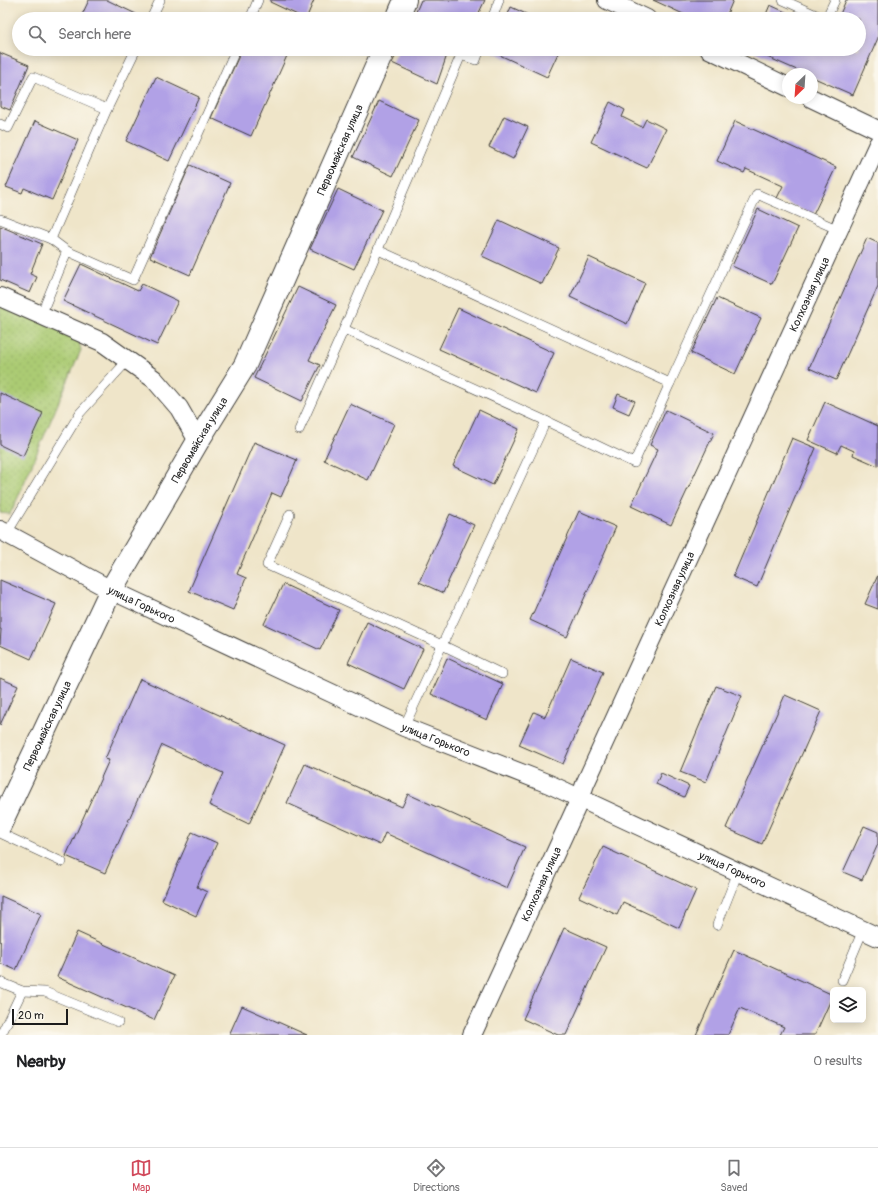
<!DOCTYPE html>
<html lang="en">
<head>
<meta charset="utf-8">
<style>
  body { margin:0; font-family:Pangolin,sans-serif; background:#f2f2f2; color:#202124 }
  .controls { position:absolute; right:12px; bottom:12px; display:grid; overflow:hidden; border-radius:6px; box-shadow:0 2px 10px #0003 }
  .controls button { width:36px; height:36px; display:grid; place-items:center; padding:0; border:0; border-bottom:1px solid #e0e0e0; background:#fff; color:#202124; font:20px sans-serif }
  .compass { position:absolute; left:782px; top:68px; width:36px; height:36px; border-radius:50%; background:#fff; box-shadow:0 2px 10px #0003; rotate:205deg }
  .scale { position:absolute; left:12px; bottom:10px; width:56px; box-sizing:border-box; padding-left:4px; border:2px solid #1c1c1c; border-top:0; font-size:11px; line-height:14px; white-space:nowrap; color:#1c1c1c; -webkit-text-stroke:3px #fbf7ec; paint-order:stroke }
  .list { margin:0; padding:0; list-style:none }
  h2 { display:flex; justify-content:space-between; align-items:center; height:52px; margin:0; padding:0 16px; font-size:17px }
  h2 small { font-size:13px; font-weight:400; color:#757577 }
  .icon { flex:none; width:22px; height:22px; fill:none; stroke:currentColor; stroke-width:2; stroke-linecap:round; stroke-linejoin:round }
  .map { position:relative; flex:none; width:878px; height:1035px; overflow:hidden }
  .search { position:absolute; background:#fff; box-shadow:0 2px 10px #0003; left:12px; right:12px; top:12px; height:44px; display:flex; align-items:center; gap:10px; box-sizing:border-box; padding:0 14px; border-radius:22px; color:#757577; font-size:15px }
  .sheet { height:112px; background:#fff }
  nav { display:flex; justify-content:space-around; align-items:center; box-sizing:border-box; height:56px; border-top:1px solid #e0e0e0; background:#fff; font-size:11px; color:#757577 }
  nav a { display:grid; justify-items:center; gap:2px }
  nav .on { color:#d1495b }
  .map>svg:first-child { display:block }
  .park { fill:url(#park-dots); stroke:#647448 }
  .building { fill:#b1a1e6 }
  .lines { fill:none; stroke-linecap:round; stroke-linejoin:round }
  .lane-casing { stroke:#3c3a36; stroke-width:10 }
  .street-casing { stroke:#3c3a36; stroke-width:20 }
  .secondary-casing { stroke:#3c3a36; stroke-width:24 }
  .lane { stroke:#fff; stroke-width:9 }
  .street { stroke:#fff; stroke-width:18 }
  .secondary { stroke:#fff; stroke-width:22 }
  .labels { text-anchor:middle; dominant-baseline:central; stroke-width:3; stroke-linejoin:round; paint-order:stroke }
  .street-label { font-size:11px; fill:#1c1c1c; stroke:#fbf7ec }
</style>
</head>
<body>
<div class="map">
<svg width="878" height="1035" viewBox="0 0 878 1035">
  <defs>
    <pattern id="park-dots" width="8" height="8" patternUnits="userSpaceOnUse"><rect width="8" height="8" fill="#abcb73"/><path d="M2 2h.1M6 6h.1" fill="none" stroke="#93ae63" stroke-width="1.8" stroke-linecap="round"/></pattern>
  </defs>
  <rect width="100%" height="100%" fill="#fbf7ec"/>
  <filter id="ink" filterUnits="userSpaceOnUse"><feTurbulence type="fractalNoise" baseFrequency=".025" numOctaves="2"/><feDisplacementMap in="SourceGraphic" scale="8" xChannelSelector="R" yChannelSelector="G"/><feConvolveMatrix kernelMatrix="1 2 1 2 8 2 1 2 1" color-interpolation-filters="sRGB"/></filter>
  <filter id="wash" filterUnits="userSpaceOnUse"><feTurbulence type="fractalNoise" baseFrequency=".012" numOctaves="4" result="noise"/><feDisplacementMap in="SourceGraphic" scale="16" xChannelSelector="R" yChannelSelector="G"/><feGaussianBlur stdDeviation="0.9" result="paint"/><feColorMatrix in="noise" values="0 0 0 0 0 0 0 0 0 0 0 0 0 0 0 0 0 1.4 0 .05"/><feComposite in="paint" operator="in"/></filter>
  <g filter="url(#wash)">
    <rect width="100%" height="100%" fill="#efe5c9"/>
    <polygon class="park" points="0,304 78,338 81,350 15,504 10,514 0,513"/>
    <g id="blocks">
      <g class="building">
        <polygon points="89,0 107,0 136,14 134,19 80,19"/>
        <polygon points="271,0 314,0 306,19 270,2"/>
        <polygon points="421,0 485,0 476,19 413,19"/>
        <polygon points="653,0 733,0 725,19 694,19"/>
        <polygon points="846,0 878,0 878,38 853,95 812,77 812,74 806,74 749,49 859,49 859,19 838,19"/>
        <polygon points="770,5 801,19 764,19"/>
        <polygon points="511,7 537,19 506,19"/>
        <polygon points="242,49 290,49 251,136 211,118"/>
        <polygon points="399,49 449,49 437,84 392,63"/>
        <polygon points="492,49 560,49 547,77 491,51"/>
        <polygon points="0,53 29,65 10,110 0,106"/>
        <polygon points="156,77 199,97 169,161 126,141"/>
        <polygon points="379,101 419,120 393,176 353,157"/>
        <polygon points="610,102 625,110 622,117 642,127 646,119 666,129 647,168 591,142"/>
        <polygon points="504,116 528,127 513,159 489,147"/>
        <polygon points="35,121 78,140 52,200 24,188 22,193 6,187"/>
        <polygon points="735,121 836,167 813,215 777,198 783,186 746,169 744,173 717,161"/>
        <polygon points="190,165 230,183 190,275 150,257"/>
        <polygon points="338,189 382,210 354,269 310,249"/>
        <polygon points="758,209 798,228 772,284 732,266"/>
        <polygon points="499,220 559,248 542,284 482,256"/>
        <polygon points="0,226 42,244 30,274 37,277 30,293 0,280"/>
        <polygon points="867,238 878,243 878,286 836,380 809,368"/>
        <polygon points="589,257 645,283 627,324 570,297"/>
        <polygon points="81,264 138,291 142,284 178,301 157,345 63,301"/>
        <polygon points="298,287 336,305 309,360 320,365 302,401 254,378"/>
        <polygon points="717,298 761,318 735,374 691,353"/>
        <polygon points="458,308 554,353 536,393 439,349"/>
        <polygon points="0,393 43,413 23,456 0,445"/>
        <polygon points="618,394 635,401 629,414 613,407"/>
        <polygon points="825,402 878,426 878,466 853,455 854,451 841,445 837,453 808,440"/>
        <polygon points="350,404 394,424 368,480 324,460"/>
        <polygon points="479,410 519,429 493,485 453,466"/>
        <polygon points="666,410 714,433 671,525 631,506 658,449 650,445"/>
        <polygon points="792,438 816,448 757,587 733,577"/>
        <polygon points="254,442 297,460 281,497 272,493 237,574 246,578 233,610 189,591"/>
        <polygon points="579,511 616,527 567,637 530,620"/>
        <polygon points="450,514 474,525 443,593 419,582"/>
        <polygon points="878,575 878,609 865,604"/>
        <polygon points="0,580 56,604 31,659 0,645 1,629 0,629"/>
        <polygon points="283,584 339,610 320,650 264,624"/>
        <polygon points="367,622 423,649 404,689 348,663"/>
        <polygon points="447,658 503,684 487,720 431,694"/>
        <polygon points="571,658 603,672 563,764 519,745 534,712 545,717"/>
        <polygon points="0,678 18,686 0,725"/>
        <polygon points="140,679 285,745 249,824 209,805 223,773 162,745 105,873 66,856 109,760 105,759"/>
        <polygon points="716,686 742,696 706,782 680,772"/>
        <polygon points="785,695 821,711 762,844 726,828"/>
        <polygon points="305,764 402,807 408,794 525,847 507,888 385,833 380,845 287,803"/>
        <polygon points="661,773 689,786 684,797 656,784"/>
        <polygon points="864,826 878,832 878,844 862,880 843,872"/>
        <polygon points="192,832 217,843 197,887 207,892 196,916 162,900"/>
        <polygon points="603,847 696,890 679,928 623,902 617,915 579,897"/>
        <polygon points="1,896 41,914 16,970 0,963"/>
        <polygon points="564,928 606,947 566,1035 558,1035 523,1019"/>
        <polygon points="77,932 174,976 154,1020 57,977"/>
        <polygon points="734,950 833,995 815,1035 780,1035 784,1027 740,1008 728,1035 696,1035"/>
        <polygon points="242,1006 307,1035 229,1035"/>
      </g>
    </g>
  </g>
  <g filter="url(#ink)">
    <use href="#blocks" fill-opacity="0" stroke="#3c3a36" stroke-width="1"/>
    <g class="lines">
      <g class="lane-casing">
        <g id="lane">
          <polyline points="783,0 825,19"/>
          <polyline points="151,19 160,0"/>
          <polyline points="250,19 258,0"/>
          <polyline points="492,19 499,0"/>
          <polyline points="826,19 835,0"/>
          <polyline points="0,124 8,128 33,77 107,109 136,49"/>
          <polyline points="0,219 51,239 107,109"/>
          <polyline points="51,239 67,251"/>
          <polyline points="378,250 670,383 757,194 839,230"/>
          <polyline points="41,315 67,251 133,280 236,49"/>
          <polyline points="344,329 461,55 476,60 480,49"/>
          <polyline points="546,421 634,463 670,383"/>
          <polyline points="299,430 344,329 546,421 404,727"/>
          <polyline points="290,514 267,565 442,645 502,674"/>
          <polyline points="7,533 80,413 128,360"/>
          <polyline points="0,833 62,862"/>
          <polyline points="717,925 738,872"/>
          <polyline points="842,980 863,930"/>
          <polyline points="0,982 22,991 45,992 118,1022"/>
          <polyline points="1,1035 22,991"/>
        </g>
      </g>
      <g class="street-casing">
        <g id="street">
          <polyline points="607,0 647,19"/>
          <polyline points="709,49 788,87"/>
          <polyline points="811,98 878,130"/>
          <polyline points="0,297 102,342 154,379 179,408 198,441"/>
          <path id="s1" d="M0,530l111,60 293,137 145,57 329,153"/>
          <path id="s2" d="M472,1035l108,-236 5,-15 293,-640"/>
        </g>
      </g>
      <g class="secondary-casing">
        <g id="secondary">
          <polyline points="397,19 405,0"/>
          <path id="s3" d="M0,825l111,-235 87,-149 47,-76 139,-316"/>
        </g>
      </g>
      <use href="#lane" class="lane"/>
      <use href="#street" class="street"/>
      <use href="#secondary" class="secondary"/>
    </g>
  </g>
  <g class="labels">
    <g class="street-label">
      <text stroke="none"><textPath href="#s3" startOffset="757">Первомайская улица</textPath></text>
      <text stroke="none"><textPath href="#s2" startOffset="814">Колхозная улица</textPath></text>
      <text stroke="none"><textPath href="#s3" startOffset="434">Первомайская улица</textPath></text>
      <text stroke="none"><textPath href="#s2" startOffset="490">Колхозная улица</textPath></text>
      <text stroke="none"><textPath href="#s1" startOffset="160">улица Горького</textPath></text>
      <text stroke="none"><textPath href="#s3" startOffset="110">Первомайская улица</textPath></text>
      <text stroke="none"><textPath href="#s1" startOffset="484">улица Горького</textPath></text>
      <text stroke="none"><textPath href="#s1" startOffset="808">улица Горького</textPath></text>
      <text stroke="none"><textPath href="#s2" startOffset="166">Колхозная улица</textPath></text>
    </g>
  </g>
</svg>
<div class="controls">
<button><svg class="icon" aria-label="layers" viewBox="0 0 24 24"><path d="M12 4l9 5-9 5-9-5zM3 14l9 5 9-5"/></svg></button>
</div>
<svg class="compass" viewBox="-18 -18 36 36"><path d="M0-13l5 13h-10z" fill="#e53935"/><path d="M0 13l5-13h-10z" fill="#757577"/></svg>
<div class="scale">20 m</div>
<div class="search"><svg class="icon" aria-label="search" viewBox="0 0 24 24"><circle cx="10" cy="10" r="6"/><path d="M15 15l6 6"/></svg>Search here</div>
</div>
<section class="sheet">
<h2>Nearby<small>0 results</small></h2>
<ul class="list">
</ul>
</section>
<nav>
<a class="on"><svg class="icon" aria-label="map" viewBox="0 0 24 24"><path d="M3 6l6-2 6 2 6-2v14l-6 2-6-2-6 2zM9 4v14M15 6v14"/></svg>Map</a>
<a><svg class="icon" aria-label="directions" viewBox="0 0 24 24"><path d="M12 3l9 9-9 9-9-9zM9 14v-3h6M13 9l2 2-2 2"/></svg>Directions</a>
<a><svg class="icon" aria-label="saved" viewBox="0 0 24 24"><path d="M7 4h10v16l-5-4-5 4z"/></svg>Saved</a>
</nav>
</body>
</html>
